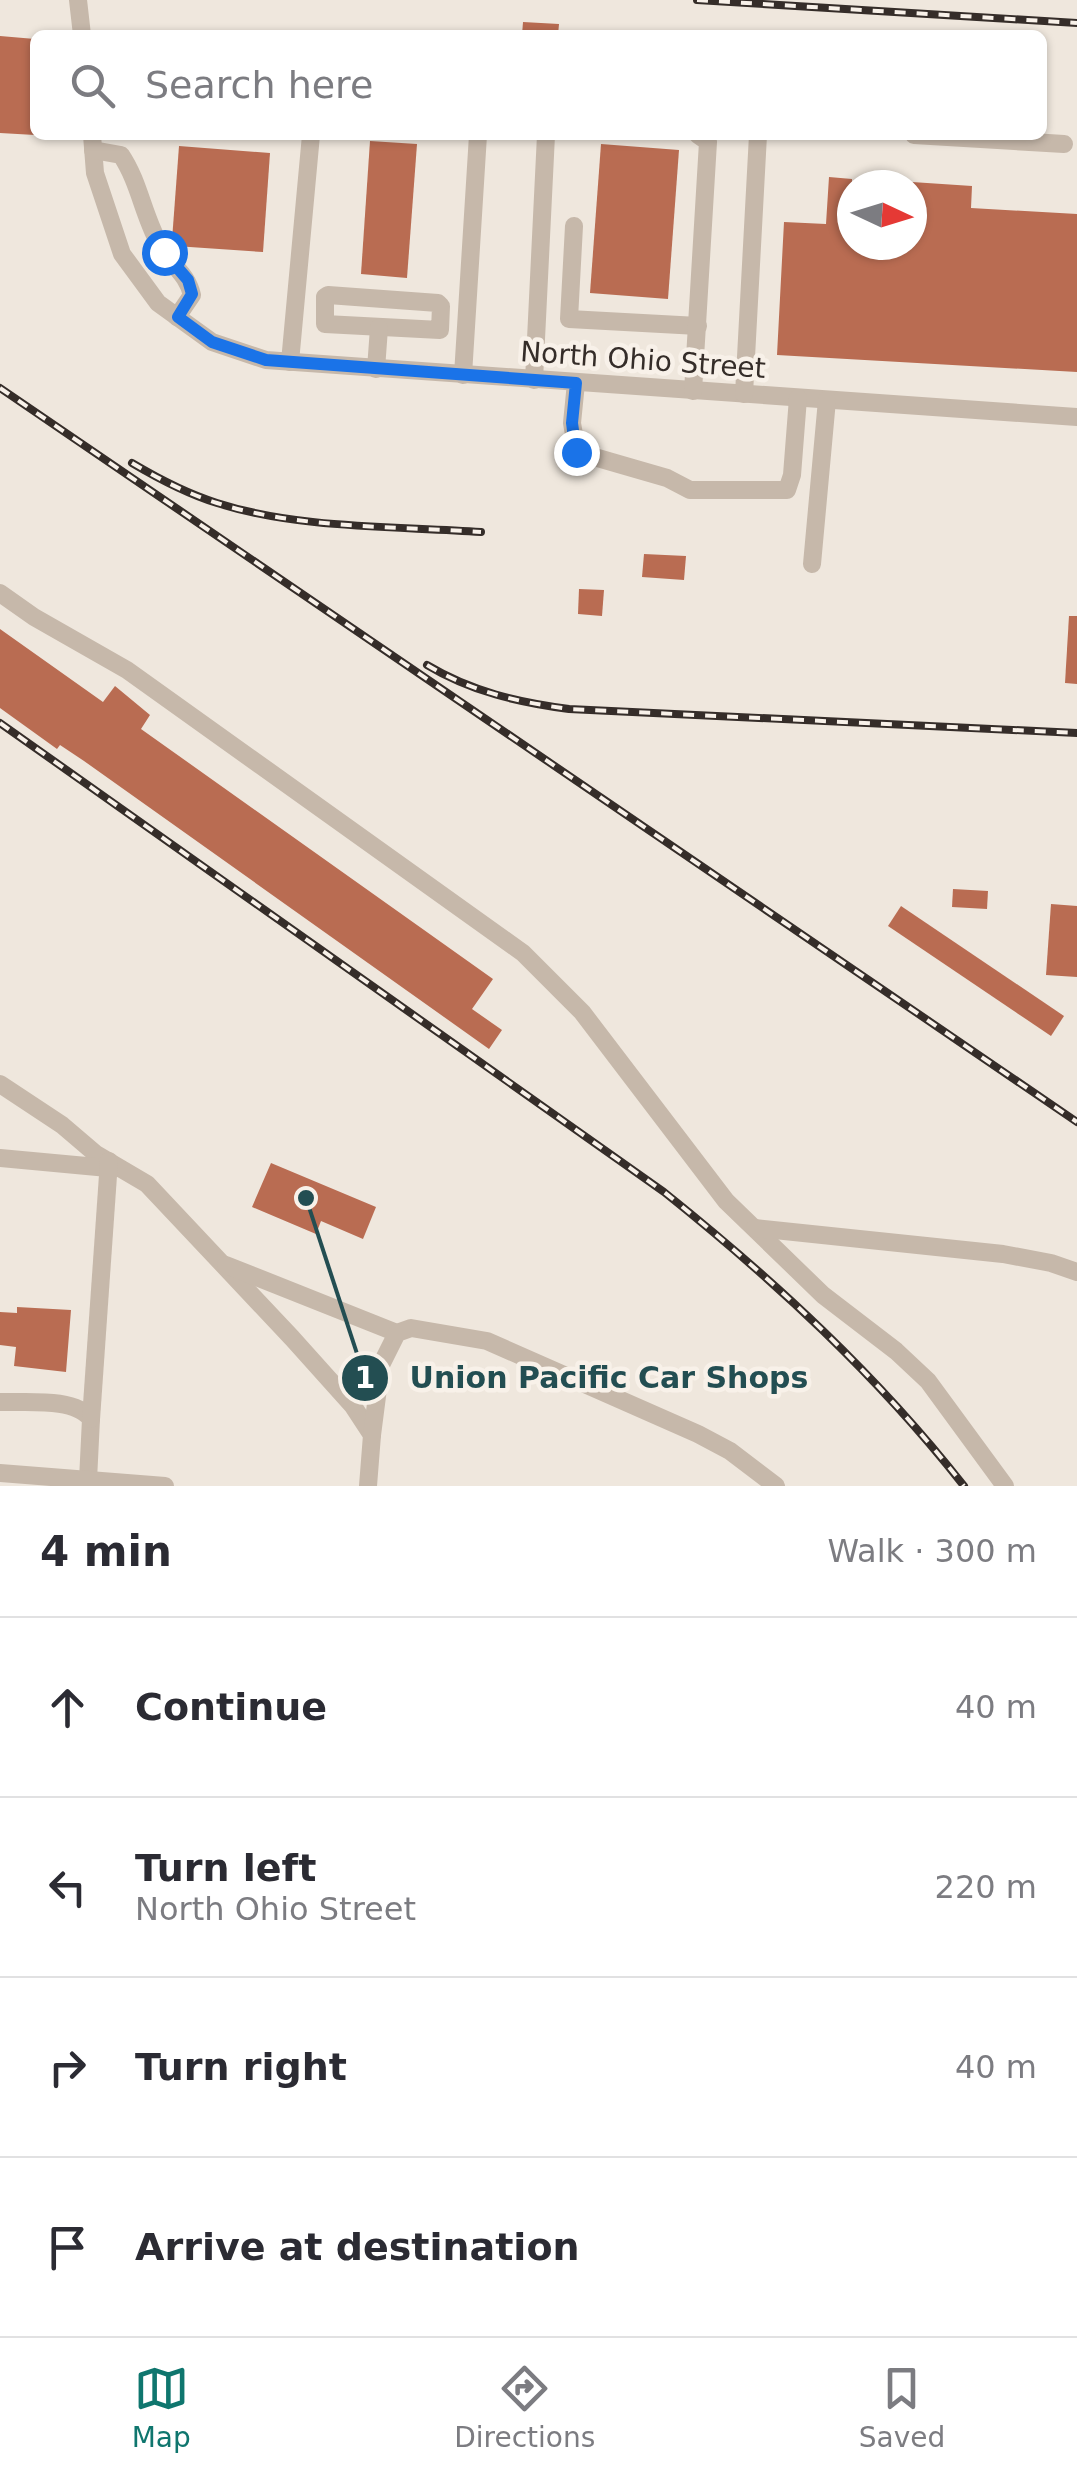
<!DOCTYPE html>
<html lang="en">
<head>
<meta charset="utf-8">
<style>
  body { margin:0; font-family:"DejaVu Sans",sans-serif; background:#f2f2f3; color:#2b2b33 }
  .compass { position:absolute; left:837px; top:170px; width:90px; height:90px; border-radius:50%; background:#fff; box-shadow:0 2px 8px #0004; rotate:94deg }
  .stop { position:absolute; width:30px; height:30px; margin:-22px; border:8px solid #1a73e8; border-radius:50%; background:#fff }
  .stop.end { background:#1a73e8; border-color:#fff; box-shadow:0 2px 10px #0008 }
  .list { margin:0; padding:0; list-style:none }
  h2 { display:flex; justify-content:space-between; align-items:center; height:130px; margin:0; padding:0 40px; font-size:42px }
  h2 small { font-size:32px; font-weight:400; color:#7c7c81 }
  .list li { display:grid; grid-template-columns:65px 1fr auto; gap:30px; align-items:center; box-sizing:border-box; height:180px; padding:0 40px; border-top:2px solid #e1e1e2 }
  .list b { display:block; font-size:38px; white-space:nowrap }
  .list p { margin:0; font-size:32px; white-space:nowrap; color:#7c7c81 }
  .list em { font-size:32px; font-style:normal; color:#7c7c81 }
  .icon { flex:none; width:55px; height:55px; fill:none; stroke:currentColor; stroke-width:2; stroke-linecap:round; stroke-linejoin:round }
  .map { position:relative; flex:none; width:1077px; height:1486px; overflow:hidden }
  .search { position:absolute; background:#fff; box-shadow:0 2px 8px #0004; left:30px; right:30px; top:30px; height:110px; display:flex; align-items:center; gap:25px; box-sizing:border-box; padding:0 35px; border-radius:15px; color:#7c7c81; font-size:38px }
  .sheet { height:850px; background:#fff }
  nav { display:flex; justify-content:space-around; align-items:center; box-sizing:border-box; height:140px; border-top:2px solid #e1e1e2; background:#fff; font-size:28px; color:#7c7c81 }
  nav a { display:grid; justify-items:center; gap:5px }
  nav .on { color:#0f766e }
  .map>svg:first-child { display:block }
  .building { fill:#b96c52 }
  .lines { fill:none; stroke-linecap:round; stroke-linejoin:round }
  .minor { stroke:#c6b8aa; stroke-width:18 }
  .rail-casing { stroke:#352d29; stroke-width:8 }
  .rail { stroke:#f8f1e9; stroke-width:4; stroke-dasharray:11; stroke-linecap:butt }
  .route { stroke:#1a73e8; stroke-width:12 }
  .labels { text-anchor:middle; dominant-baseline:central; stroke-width:9; stroke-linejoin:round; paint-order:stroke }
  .street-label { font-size:28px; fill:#352d29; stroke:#f8f1e9 }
  .leader { fill:none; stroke:#234e52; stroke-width:4 }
  .callout-dot { fill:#234e52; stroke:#f8f1e9; stroke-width:4 }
  .mark-label { font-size:30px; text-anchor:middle; font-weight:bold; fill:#fff }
  .callout-label { font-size:30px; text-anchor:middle; font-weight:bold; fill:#234e52; stroke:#f8f1e9; stroke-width:9; stroke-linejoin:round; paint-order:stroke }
</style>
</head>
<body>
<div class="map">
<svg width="1077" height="1486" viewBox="0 0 1077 1486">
  <rect width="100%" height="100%" fill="#efe7dd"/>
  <g class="building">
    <polygon points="523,22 559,24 558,35 522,35"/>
    <polygon points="0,36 35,39 35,135 0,133"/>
    <polygon points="370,141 417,144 407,278 361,274"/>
    <polygon points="601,144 679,150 668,299 590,293"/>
    <polygon points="179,146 270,153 263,252 175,246 172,240"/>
    <polygon points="829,177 852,179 852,245 912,245 912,182 972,186 971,208 1077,214 1077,372 777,355 784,222 826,224"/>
    <polygon points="644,554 686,556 684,580 642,577"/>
    <polygon points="579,589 604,590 602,616 578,614"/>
    <polygon points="1069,616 1077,616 1077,684 1065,683"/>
    <polygon points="0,629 103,702 115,686 150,715 141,729 493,979 472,1009 502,1030 489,1049 84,761 60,745 57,749 0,708"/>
    <polygon points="953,889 988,891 987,909 952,907"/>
    <polygon points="1051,904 1077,906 1077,977 1046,975"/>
    <polygon points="901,906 1064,1016 1051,1036 888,926"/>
    <polygon points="271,1163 376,1207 363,1239 321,1221 316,1234 252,1207"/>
    <polygon points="17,1307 71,1310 66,1372 14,1366 16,1347 0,1345 0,1312 17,1313"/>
  </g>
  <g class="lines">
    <g class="minor">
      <polyline points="78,0 82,35"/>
      <polyline points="92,135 95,173 122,254 158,303 212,342 266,360 1077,417"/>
      <polyline points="914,135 1064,144"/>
      <path d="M93,150l28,5c19,28 23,65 41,94 11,18 25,25 30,46l-15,22"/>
      <polyline points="574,226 569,319 698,326"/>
      <polygon points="328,295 438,303 441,306 440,330 325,324 325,297"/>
      <polyline points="290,362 311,135"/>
      <polyline points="376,369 379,328"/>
      <polyline points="463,375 478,135"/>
      <polyline points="534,380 546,135"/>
      <polyline points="576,383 572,423 577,452 667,478 690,490 787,490 792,475 798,398"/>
      <polyline points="693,391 708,142 698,135"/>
      <polyline points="744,394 758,135"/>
      <polyline points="812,564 827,400"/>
      <polyline points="0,593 34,617 127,670 523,953 582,1012 726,1201 823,1295 896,1351 928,1381 1005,1486"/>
      <polyline points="0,1084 62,1125 96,1154 147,1184 292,1338 353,1406 372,1435 368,1486"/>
      <polyline points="0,1158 108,1168"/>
      <polyline points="755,1228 1003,1254 1051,1263 1077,1272"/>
      <polyline points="226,1265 397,1333"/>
      <path d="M0,1402c26,1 75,-5 91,17l-3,61"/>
      <polyline points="91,1419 109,1161"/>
      <polyline points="372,1435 381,1365 397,1333 411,1328 487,1341 698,1434 730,1451 776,1486"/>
      <polyline points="0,1473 165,1486"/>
    </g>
    <g class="rail-casing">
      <g id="rail">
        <polyline points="697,0 1077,23"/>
        <polyline points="0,388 1077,1122"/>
        <path d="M132,463c27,16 56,31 85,40 81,26 179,23 264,29"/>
        <path d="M427,665c45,27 91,37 142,44l508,24"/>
        <path d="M0,723l664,469c110,88 213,183 300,294"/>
      </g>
    </g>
    <use href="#rail" class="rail"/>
  </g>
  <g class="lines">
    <polyline class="route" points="164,252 188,280 192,294 178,317 212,342 266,360 576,383 572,423 576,452"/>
  </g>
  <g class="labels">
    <g class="street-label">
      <text transform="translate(643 360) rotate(4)">North Ohio Street</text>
    </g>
  </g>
  <path class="leader" d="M306 1198L365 1378"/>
  <g class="callout-dot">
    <circle cx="306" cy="1198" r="10"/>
    <circle cx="365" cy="1378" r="25"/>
  </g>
  <g class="mark-label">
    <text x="365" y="1388">1</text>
  </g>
  <g class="callout-label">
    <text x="609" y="1388">Union Pacific Car Shops</text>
  </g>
</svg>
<svg class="compass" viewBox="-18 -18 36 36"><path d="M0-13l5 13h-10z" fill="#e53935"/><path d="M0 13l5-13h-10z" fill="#7c7c81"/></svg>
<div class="stop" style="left:164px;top:252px"></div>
<div class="stop end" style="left:576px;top:452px"></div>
<div class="search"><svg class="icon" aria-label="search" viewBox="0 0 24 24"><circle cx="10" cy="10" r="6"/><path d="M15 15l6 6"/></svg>Search here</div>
</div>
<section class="sheet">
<h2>4 min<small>Walk · 300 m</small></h2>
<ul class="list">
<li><svg class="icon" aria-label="ahead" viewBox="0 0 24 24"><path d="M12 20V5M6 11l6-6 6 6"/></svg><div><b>Continue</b></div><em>40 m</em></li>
<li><svg class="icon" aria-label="left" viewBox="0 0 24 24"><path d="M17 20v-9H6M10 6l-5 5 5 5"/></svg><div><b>Turn left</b><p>North Ohio Street</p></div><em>220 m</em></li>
<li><svg class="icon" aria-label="right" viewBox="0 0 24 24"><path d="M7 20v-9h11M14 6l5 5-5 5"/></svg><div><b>Turn right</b></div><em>40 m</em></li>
<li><svg class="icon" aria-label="arrive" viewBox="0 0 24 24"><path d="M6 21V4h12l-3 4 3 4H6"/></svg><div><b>Arrive at destination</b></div></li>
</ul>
</section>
<nav>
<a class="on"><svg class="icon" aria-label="map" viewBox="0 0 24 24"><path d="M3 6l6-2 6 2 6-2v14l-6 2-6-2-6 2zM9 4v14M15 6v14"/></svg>Map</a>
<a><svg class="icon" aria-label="directions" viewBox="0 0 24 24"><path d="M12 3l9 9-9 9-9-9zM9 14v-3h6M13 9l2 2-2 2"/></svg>Directions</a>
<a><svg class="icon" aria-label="saved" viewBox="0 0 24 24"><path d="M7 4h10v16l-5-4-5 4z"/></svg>Saved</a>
</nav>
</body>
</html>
